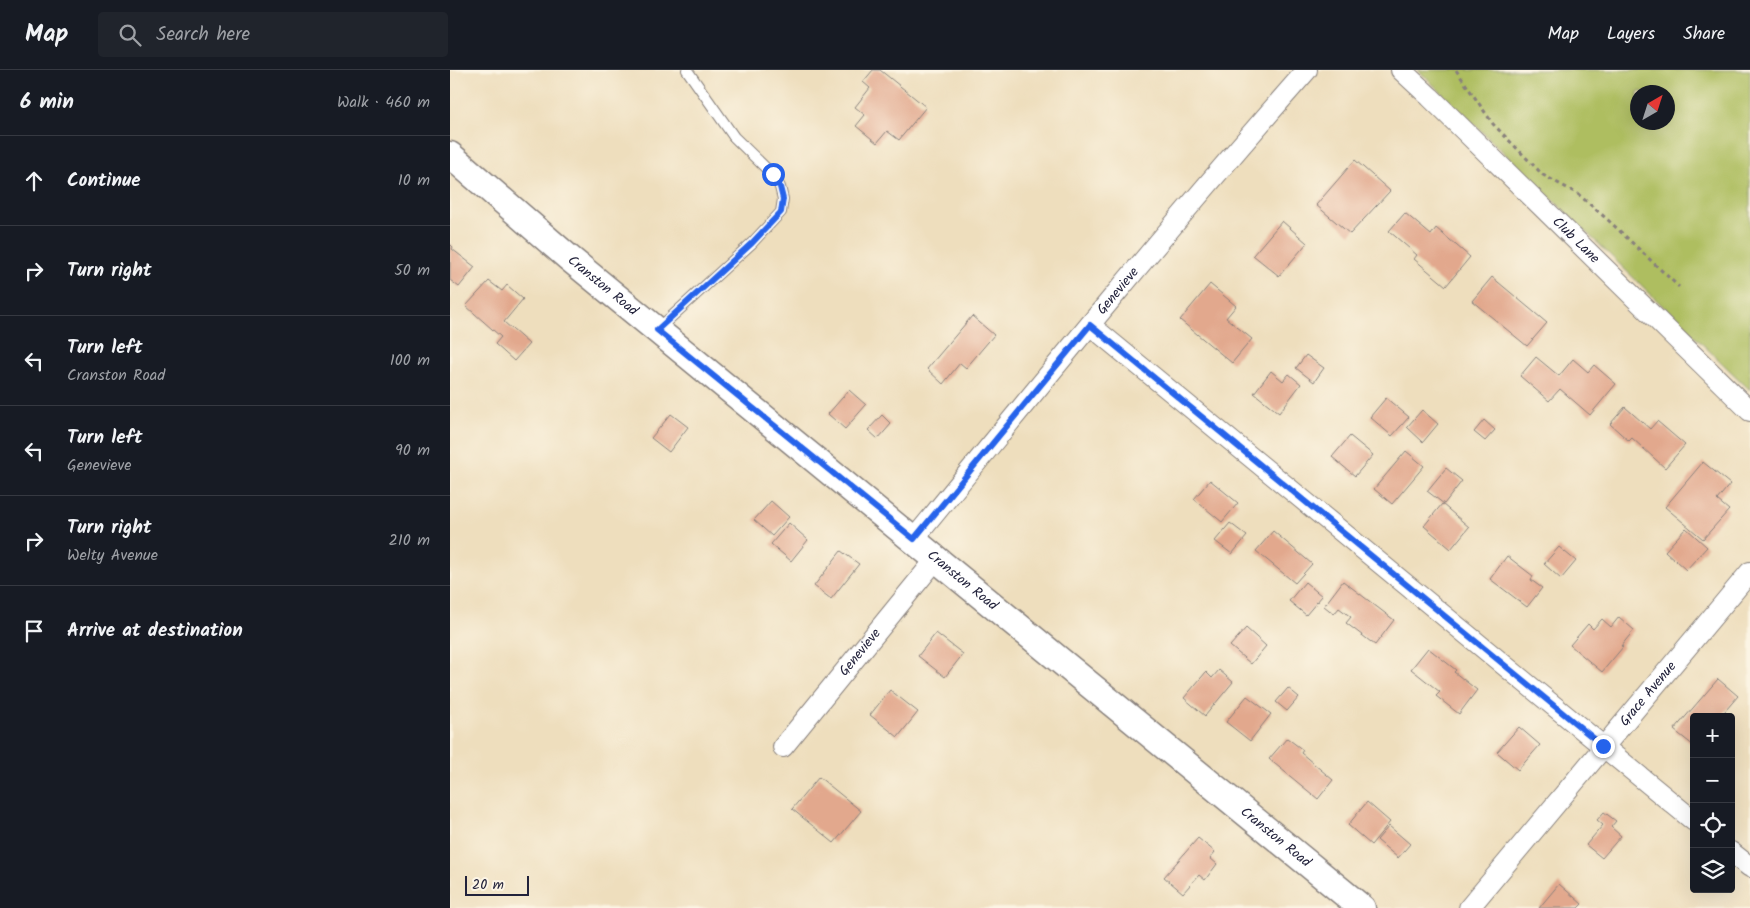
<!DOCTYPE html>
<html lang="en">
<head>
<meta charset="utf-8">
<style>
  body { margin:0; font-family:Kalam,sans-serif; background:#20242c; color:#f1f3f6 }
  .controls { position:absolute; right:15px; bottom:15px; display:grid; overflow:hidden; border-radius:5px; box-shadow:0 5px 20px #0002 }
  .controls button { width:45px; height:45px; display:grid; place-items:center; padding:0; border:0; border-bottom:1px solid #363941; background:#171b24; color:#f1f3f6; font:25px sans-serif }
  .compass { position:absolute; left:1180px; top:15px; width:45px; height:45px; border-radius:50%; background:#171b24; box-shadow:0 5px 20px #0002; rotate:39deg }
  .scale { position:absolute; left:15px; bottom:12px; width:64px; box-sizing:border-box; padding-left:5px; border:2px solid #22223b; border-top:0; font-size:14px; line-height:18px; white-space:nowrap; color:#22223b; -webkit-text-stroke:4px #fcf5e5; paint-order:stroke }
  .stop { position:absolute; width:15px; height:15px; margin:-11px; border:4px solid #2563eb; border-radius:50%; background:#fff }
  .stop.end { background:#2563eb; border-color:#fff; box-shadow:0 1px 5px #0008 }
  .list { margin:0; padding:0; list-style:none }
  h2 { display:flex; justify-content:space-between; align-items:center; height:65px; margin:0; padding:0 20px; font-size:21px }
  h2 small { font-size:16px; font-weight:400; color:#9ea1a6 }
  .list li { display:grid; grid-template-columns:32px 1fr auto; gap:15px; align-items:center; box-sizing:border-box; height:90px; padding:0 20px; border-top:1px solid #363941 }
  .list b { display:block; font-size:19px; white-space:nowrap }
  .list p { margin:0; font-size:16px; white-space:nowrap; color:#9ea1a6 }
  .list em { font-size:16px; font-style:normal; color:#9ea1a6 }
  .icon { flex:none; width:28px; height:28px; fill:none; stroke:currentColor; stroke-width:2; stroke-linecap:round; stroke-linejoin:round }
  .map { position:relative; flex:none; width:1300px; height:838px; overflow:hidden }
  header { display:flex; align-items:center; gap:30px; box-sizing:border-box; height:70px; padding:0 25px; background:#171b24; border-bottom:1px solid #363941 }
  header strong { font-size:24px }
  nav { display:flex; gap:28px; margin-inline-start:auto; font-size:18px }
  .search { width:350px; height:45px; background:#20242c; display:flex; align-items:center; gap:12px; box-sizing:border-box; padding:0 18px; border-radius:5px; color:#9ea1a6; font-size:19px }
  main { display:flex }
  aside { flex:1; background:#171b24 }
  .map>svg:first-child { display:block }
  .green { fill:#aebe60; stroke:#68704e; fill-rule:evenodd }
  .building { fill:#e2a88d }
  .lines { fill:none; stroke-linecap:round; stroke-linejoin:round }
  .service-casing { stroke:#88807c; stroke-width:12 }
  .minor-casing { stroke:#88807c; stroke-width:22 }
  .tertiary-casing { stroke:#88807c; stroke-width:29 }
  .path { stroke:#88807c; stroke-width:3; stroke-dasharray:4 4; stroke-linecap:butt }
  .service { stroke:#fff; stroke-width:10 }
  .minor { stroke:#fff; stroke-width:20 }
  .tertiary { stroke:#fff; stroke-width:26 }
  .route { stroke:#2563eb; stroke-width:6 }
  .labels { text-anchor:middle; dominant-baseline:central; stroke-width:4; stroke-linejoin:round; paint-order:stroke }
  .street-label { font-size:14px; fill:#22223b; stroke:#fcf5e5 }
</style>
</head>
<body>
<header>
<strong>Map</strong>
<div class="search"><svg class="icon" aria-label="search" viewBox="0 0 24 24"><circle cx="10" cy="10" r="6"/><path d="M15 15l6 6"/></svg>Search here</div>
<nav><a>Map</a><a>Layers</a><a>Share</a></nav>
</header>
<main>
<aside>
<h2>6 min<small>Walk · 460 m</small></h2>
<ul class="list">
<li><svg class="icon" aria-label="ahead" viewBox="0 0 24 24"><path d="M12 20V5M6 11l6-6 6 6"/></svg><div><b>Continue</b></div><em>10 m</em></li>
<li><svg class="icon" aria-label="right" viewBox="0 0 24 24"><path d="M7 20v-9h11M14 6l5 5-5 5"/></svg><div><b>Turn right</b></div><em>50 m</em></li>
<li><svg class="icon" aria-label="left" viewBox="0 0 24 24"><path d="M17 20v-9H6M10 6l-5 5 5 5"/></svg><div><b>Turn left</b><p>Cranston Road</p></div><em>100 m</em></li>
<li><svg class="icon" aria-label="left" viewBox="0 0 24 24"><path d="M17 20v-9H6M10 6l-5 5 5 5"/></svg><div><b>Turn left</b><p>Genevieve</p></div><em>90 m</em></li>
<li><svg class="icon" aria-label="right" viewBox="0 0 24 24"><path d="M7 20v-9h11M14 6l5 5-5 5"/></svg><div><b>Turn right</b><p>Welty Avenue</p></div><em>210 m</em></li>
<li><svg class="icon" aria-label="arrive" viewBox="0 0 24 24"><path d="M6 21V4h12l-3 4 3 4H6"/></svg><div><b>Arrive at destination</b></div></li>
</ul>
</aside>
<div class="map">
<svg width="1300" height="838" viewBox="0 0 1300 838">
  <rect width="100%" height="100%" fill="#fcf5e5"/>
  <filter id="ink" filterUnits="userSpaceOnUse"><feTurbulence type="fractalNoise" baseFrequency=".02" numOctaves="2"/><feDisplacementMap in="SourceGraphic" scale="10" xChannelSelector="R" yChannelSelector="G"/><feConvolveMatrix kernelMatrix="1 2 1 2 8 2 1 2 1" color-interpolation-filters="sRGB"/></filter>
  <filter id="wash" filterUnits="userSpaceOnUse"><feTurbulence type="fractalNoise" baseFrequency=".0096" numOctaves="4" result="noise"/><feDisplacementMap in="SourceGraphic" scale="20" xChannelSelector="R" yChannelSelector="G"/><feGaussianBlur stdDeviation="1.12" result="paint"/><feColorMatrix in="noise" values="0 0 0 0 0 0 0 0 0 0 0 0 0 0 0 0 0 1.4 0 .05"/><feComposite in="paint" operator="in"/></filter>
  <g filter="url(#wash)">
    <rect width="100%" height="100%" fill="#eedebd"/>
    <path class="green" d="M968,0h332v320zM1188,22h30v30h-30z"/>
    <g id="blocks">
      <g class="building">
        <polygon points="423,0 430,0 476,37 449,70 437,61 427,73 406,56 415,45 405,37 420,18 413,12"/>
        <polygon points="905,90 940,121 900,164 866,135"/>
        <polygon points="955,143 981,165 986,158 1020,187 996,216 964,189 967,185 939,161"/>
        <polygon points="832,151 857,173 829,206 803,185"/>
        <polygon points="0,174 3,177 2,179 25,197 9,217 0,210"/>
        <polygon points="1042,207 1097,253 1077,276 1022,231"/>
        <polygon points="39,211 52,221 57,215 73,229 54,252 79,274 64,291 45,274 51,267 16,236"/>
        <polygon points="760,214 786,236 776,248 802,269 782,293 730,250"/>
        <polygon points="522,246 544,265 516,298 510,293 493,314 477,299"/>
        <polygon points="856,285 874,298 864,312 846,298"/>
        <polygon points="1086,287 1109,306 1123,289 1138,302 1144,295 1166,314 1140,345 1110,319 1099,331 1070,306"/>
        <polygon points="821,301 833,311 839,304 851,314 829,343 804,323"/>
        <polygon points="399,320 416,335 395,359 378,344"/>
        <polygon points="936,328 959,347 942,366 920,347"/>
        <polygon points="1175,337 1200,359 1207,351 1235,375 1215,398 1182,368 1179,371 1160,354"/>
        <polygon points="972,340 988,354 973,372 957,357"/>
        <polygon points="221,344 238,357 219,382 201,368"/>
        <polygon points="432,345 441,354 428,369 418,360"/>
        <polygon points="1034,350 1045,360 1035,371 1024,362"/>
        <polygon points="900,366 923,385 905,406 882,387"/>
        <polygon points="956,381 974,396 942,434 924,419"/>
        <polygon points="1253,392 1280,414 1267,430 1279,440 1253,469 1215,437"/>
        <polygon points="996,398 1012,411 994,434 977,421"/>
        <polygon points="760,410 788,433 772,452 744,429"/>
        <polygon points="321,431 339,447 322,466 304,450"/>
        <polygon points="992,434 1019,457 1001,479 974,456"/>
        <polygon points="339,453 358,470 341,491 321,474"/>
        <polygon points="780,453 797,466 782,484 765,471"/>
        <polygon points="1236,458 1257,477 1236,500 1215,481"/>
        <polygon points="823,461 862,494 845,513 806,481"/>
        <polygon points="1109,477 1126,491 1111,509 1094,494"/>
        <polygon points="391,481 409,494 381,529 364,516"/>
        <polygon points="1057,486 1083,506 1081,510 1092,518 1077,537 1040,509"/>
        <polygon points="893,511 944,550 925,575 896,553 901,547 889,538 884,544 874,536"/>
        <polygon points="855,512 872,526 856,545 839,531"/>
        <polygon points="1169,547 1184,560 1171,576 1173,577 1152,602 1120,575 1138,554 1143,559 1152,549 1161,557"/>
        <polygon points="796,558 816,576 801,594 780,576"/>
        <polygon points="486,563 513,584 495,607 468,586"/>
        <polygon points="978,578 1006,600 1004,602 1027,620 1009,644 986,626 990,622 961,599"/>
        <polygon points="769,600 783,612 755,646 734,628 756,602 762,608"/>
        <polygon points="1268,609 1288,626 1270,647 1244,647 1244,676 1224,660"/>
        <polygon points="838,618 849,627 837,641 826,632"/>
        <polygon points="440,620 468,642 448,667 420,645"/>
        <polygon points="797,626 821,644 800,671 776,652"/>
        <polygon points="1069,657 1090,675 1068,700 1047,682"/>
        <polygon points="837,668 853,680 851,683 883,710 868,729 819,689"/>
        <polygon points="369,707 411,741 384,773 342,739"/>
        <polygon points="917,732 940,752 921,775 898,755"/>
        <polygon points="1154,742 1166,751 1161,757 1171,766 1152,788 1136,775 1153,755 1147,750"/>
        <polygon points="939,756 960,774 948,788 927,770"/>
        <polygon points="748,768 765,782 760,788 767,794 755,810 749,805 733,823 714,807"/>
        <polygon points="1109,814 1132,834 1128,838 1089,838"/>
      </g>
    </g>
  </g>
  <g filter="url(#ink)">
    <use href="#blocks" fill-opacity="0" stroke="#88807c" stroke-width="1"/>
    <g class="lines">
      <g class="service-casing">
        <polyline id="service" points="207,260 302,173 331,142 333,129 330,117 323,105 284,67 237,0"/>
      </g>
      <g class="minor-casing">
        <g id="minor">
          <path id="s1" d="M951,0l29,27 320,314"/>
          <polyline points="640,255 1244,751"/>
          <path id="s2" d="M464,469c129,-158 258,-316 393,-469"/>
          <path id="s3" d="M333,677l154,-189"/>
          <polyline points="1281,782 1300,797"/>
          <path id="s4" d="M1019,838l281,-336"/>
        </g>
      </g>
      <g class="tertiary-casing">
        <g id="tertiary">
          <path id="s5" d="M0,85l119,103 793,650"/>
        </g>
      </g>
      <polyline class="path" points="1006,0 1043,54 1093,105 1128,124 1158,150 1229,217"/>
      <use href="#service" class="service"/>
      <use href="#minor" class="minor"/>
      <use href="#tertiary" class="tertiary"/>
    </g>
  </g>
  <g class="lines" filter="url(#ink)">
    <polyline class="route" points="323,104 330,117 333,129 331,142 302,173 207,260 464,469 640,255 1153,676"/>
  </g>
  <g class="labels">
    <g class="street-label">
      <text stroke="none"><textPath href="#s1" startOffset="244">Club Lane</textPath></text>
      <text stroke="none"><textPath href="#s5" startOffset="201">Cranston Road</textPath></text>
      <text stroke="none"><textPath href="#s2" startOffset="321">Genevieve</textPath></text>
      <text stroke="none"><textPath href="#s5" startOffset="666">Cranston Road</textPath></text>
      <text stroke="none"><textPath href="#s3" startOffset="122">Genevieve</textPath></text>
      <text stroke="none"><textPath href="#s4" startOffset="279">Grace Avenue</textPath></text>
      <text stroke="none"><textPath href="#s5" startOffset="1071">Cranston Road</textPath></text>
    </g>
  </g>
</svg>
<div class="controls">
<button>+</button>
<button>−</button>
<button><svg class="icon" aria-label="locate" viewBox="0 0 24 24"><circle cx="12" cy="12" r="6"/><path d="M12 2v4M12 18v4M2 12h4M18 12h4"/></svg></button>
<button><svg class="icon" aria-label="layers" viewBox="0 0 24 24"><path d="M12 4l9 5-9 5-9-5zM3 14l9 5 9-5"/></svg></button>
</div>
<svg class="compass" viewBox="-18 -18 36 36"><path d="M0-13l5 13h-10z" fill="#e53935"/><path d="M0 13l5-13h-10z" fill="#9ea1a6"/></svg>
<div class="scale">20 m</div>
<div class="stop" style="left:323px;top:104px"></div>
<div class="stop end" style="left:1153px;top:676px"></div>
</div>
</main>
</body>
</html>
